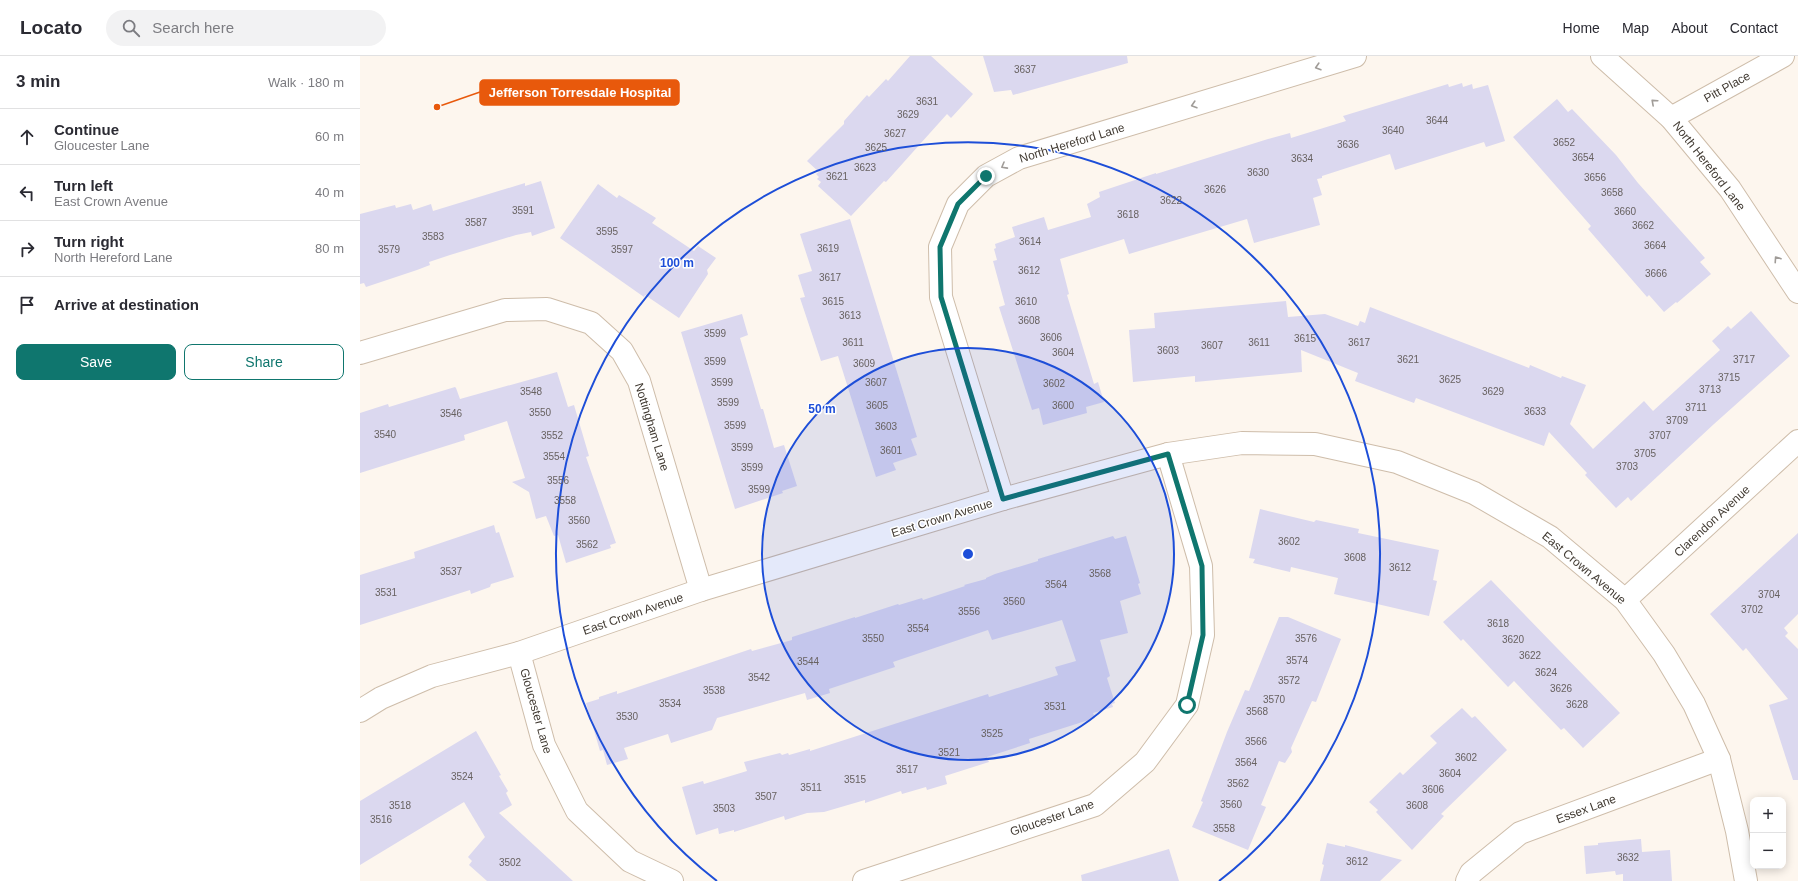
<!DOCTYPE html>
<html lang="en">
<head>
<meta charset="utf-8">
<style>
  body { margin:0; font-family:Helvetica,sans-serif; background:#f2f2f3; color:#2b2b33 }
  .controls { position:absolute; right:12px; bottom:12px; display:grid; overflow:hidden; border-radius:8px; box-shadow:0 2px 10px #0003 }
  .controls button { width:36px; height:36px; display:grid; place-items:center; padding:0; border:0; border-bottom:1px solid #e1e1e2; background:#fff; color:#2b2b33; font:20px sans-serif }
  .stop { position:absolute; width:12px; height:12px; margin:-9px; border:3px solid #0f766e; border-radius:50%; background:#fff }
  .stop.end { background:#0f766e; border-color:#fff; box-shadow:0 1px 4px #0008 }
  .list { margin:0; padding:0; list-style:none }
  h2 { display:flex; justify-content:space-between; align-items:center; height:52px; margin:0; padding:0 16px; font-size:17px }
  h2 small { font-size:13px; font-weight:400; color:#7c7c81 }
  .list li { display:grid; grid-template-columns:26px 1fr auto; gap:12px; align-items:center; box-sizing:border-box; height:56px; padding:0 16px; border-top:1px solid #e1e1e2 }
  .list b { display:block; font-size:15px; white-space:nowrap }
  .list p { margin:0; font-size:13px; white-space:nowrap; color:#7c7c81 }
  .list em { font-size:13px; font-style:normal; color:#7c7c81 }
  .actions { display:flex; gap:8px; padding:12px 16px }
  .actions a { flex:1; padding:9px 0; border:1px solid #0f766e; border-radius:8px; text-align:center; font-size:14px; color:#0f766e }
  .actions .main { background:#0f766e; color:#fff }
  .icon { flex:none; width:22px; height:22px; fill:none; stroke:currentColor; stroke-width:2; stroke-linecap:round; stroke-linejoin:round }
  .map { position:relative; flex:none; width:1438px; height:825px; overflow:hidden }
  header { display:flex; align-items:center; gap:24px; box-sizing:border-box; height:56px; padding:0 20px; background:#fff; border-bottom:1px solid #e1e1e2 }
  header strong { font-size:19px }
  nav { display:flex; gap:22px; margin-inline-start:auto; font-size:14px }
  .search { width:280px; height:36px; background:#f2f2f3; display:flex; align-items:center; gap:10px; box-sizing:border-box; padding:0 14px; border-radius:22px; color:#7c7c81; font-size:15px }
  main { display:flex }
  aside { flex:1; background:#fff }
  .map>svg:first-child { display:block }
  .building { fill:#dbd8ef }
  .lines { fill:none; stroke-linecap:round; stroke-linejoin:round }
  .minor-casing { stroke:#cebdaa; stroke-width:24 }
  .minor { stroke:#fff; stroke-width:22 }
  .oneway { stroke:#a09c98 }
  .route { stroke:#0f766e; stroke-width:5 }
  .ring { fill:none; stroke:#1d4ed8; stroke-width:2 }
  .labels { text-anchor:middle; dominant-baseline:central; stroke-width:3; stroke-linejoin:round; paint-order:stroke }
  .number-label { font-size:10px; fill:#686261 }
  .street-label { font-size:12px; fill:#413a32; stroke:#fff }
  .centre { fill:#1d4ed8; stroke:#fff; stroke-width:2 }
  .ring-label { font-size:12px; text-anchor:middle; font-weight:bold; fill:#1d4ed8; stroke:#fff; stroke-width:3; stroke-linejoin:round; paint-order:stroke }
  .leader { fill:none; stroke:#e8590c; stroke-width:1.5 }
  .callout-dot { fill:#e8590c; stroke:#fff; stroke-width:1.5 }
  .callout { fill:#e8590c; stroke:#e8590c; stroke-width:1.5 }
  .callout-label { font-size:13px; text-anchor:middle; font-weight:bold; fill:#fff }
</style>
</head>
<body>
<header>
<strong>Locato</strong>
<div class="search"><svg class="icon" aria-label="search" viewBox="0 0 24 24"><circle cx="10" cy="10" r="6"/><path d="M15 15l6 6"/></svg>Search here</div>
<nav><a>Home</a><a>Map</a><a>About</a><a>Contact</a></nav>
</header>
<main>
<aside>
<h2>3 min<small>Walk · 180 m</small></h2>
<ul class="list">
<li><svg class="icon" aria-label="ahead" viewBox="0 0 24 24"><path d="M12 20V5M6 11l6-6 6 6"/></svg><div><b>Continue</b><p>Gloucester Lane</p></div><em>60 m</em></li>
<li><svg class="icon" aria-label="left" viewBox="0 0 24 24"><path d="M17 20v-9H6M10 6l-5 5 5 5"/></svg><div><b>Turn left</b><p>East Crown Avenue</p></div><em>40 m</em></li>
<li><svg class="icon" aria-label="right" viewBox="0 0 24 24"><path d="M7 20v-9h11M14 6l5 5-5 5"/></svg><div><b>Turn right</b><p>North Hereford Lane</p></div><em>80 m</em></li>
<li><svg class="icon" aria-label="arrive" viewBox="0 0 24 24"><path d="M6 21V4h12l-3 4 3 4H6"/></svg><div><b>Arrive at destination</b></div></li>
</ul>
<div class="actions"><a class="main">Save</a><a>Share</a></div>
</aside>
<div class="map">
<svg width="1438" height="825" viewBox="0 0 1438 825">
  <rect width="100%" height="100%" fill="#fdf6ee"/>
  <g class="building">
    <polygon points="550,0 571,0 613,38 591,62 587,58 526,126 524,125 491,160 458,130 461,126 457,123 459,121 456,118 459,116 447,105 484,68 484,65 507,39 509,41 526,23 528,25"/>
    <polygon points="623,0 767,0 768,7 653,39 651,34 634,36"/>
    <polygon points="1102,27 1103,31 1112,28 1113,33 1128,29 1145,85 1126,91 1124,86 1035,114 1030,98 962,120 962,122 957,123 962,139 953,142 960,169 894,187 887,163 769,198 764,183 700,203 709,238 707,239 734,328 738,326 744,346 726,351 727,357 683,369 679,352 672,354 639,251 645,249 633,205 637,204 634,193 636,192 635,188 655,181 652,171 684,161 688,174 731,161 727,148 740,141 739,136 796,117 796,118 908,83 930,77 931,82 986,65 983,60 1088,28 1089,31"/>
    <polygon points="1197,43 1208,56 1212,53 1256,99 1278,127 1345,202 1340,206 1351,218 1317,247 1316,246 1304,256 1289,239 1287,241 1228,173 1231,170 1153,81"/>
    <polygon points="181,125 195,172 172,180 171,176 156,179 90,199 69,206 70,209 57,214 6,231 4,227 0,228 0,158 35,149 36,152 51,148 53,154 71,148 73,155 165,127 165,130"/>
    <polygon points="238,128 257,142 259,139 296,162 292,167 334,195 338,190 356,202 347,214 348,218 319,262 285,239 284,241 200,182"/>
    <polygon points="490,163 557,381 551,383 557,399 533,407 536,414 516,421 478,300 461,305 440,242 445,241 438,219 452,215 440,178"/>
    <polygon points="926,245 928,261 965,258 998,270 1000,265 1005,267 1010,251 1169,312 1170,309 1201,322 1202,320 1226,329 1210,368 1233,393 1284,345 1293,355 1360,294 1352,285 1368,270 1371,273 1391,255 1430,300 1354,368 1271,445 1268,441 1256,452 1225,419 1227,417 1189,376 1184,390 1056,342 1054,347 995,325 998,317 941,294 942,316 835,326 835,320 773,326 769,274 795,272 794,257"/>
    <polygon points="382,258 388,279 380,282 401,353 403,353 414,392 424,389 437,430 422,435 423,437 375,453 321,276"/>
    <polygon points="197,316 208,351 214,349 229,400 226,401 256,487 250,489 251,492 206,507 198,479 194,480 186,460 176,463 169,436 152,426 165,422 147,365 104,379 105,384 0,417 0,357 28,348 29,351 95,331 96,332 100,343"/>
    <polygon points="900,453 954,466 956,464 999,473 998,477 1079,494 1073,524 1077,525 1069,560 974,538 978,522 931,511 930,516 893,507 895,503 889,502"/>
    <polygon points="134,469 136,477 139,476 154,521 131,528 130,531 111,538 110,534 0,569 0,519 55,502 54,496"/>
    <polygon points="1438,477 1438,558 1424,572 1428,577 1425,580 1438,593 1438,724 1433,724 1409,649 1428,643 1386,592 1383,595 1350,558"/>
    <polygon points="753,480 755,483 766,480 780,527 778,528 781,538 760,545 768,577 740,584 750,620 747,622 755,647 752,648 753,651 733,657 735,662 669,683 670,687 627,701 629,706 585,720 587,728 567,734 566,731 542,738 541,735 505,747 505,744 464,756 447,757 425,764 424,760 374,776 374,774 359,778 358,772 336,779 322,731 343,725 344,728 387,715 384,706 420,697 422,699 428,697 429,699 450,693 450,695 628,638 629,641 698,619 695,611 716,605 702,564 632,584 628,574 533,606 535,611 469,633 470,637 447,644 445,637 357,662 352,674 311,687 308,678 264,692 268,703 247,709 243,694 240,695 226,647 239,643 239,641 257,635 257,638 391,593 392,595 432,584 432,581 495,561 495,562 538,548 539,549 562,542 563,544 605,530 604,529 626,523 626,522 635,518 678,505 678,503"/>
    <polygon points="1131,524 1260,657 1223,692 1204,672 1201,674 1154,625 1148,631 1103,583 1101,585 1083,566"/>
    <polygon points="919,561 928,561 981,583 956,646 952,645 943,665 931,692 932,696 925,707 919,705 901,749 906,751 888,794 832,771 843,746 841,745 867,676 885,634 889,635"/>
    <polygon points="1102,652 1112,662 1115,660 1147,694 1081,758 1084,760 1052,794 1016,756 1018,754 1009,746 1040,716 1043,719 1077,687 1070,680"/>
    <polygon points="116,675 141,719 139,720 148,735 146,737 152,749 139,757 213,825 127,825 109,809 112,805 108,801 125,781 104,746 0,809 0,745"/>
    <polygon points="1281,783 1282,796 1310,794 1312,825 1263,825 1263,818 1256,819 1255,815 1226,818 1224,790 1238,789 1238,787"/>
    <polygon points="967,787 985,791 985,789 1042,804 1020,825 960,825 964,809 962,808"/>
    <polygon points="809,793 819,825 722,825 721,819"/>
  </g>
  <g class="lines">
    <g class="minor-casing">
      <g id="minor">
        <polyline points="1242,0 1311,62 1370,133 1438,236"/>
        <polyline points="1311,62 1423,0"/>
        <polyline points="0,297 145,254 187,253 231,267 262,295 279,325 341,534"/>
        <polyline points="643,443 581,241 580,191 598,148 626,120 659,102 995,0"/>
        <polyline points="1265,544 1438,385"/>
        <polyline points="159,597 184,689 217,755 270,805 312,825"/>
        <polyline points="0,655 21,642 72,620 159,597 341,534 643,443 808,398 882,387 955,388 1037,406 1114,437 1190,481 1265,544 1304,598 1334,648 1359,703 1377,775 1386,825"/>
        <polyline points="504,825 735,749 785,706 827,649 843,579 841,510 808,398"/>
        <polyline points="1107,825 1111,817 1160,777 1359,703"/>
      </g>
    </g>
    <use href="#minor" class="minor"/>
  </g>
  <defs><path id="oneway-chevron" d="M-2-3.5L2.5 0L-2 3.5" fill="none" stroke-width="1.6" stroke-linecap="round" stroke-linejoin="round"/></defs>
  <g class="oneway">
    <use href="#oneway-chevron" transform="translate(958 11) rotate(163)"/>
    <use href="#oneway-chevron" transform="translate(1294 46) rotate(-138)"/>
    <use href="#oneway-chevron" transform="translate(834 49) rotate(163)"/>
    <use href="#oneway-chevron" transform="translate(644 110) rotate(151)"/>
    <use href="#oneway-chevron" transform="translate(1417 203) rotate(-124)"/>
  </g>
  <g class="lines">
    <polyline class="route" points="626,120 598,148 580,191 581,241 643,443 808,398 842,510 843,579 827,649"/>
  </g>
  <circle cx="608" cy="498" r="206" fill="#1d4ed8" fill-opacity=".12"/>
  <g class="ring">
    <circle cx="608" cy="498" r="206"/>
    <path d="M357 825A412 412 0 1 1 859 825"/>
  </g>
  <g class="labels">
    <g class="number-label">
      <text x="665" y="13">3637</text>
      <text x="567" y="45">3631</text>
      <text x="548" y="58">3629</text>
      <text x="1077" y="64">3644</text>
      <text x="1033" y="74">3640</text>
      <text x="535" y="77">3627</text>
      <text x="1204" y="86">3652</text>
      <text x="988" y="88">3636</text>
      <text x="516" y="91">3625</text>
      <text x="1223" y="101">3654</text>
      <text x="942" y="102">3634</text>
      <text x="505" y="111">3623</text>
      <text x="898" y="116">3630</text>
      <text x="477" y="120">3621</text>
      <text x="1235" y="121">3656</text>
      <text x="855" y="133">3626</text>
      <text x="1252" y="136">3658</text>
      <text x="811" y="144">3622</text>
      <text x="163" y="154">3591</text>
      <text x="1265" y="155">3660</text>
      <text x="768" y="158">3618</text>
      <text x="116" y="166">3587</text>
      <text x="1283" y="169">3662</text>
      <text x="247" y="175">3595</text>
      <text x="73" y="180">3583</text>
      <text x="670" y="185">3614</text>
      <text x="1295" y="189">3664</text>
      <text x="468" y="192">3619</text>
      <text x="29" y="193">3579</text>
      <text x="262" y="193">3597</text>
      <text x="669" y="214">3612</text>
      <text x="1296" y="217">3666</text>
      <text x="470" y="221">3617</text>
      <text x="473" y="245">3615</text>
      <text x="666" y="245">3610</text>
      <text x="490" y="259">3613</text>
      <text x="669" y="264">3608</text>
      <text x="355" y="277">3599</text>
      <text x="691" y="281">3606</text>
      <text x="945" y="282">3615</text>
      <text x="493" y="286">3611</text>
      <text x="899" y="286">3611</text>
      <text x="999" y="286">3617</text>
      <text x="852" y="289">3607</text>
      <text x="808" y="294">3603</text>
      <text x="703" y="296">3604</text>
      <text x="1048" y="303">3621</text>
      <text x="1384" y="303">3717</text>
      <text x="355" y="305">3599</text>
      <text x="504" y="307">3609</text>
      <text x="1369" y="321">3715</text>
      <text x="1090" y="323">3625</text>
      <text x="362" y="326">3599</text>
      <text x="516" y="326">3607</text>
      <text x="694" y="327">3602</text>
      <text x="1350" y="333">3713</text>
      <text x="171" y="335">3548</text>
      <text x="1133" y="335">3629</text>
      <text x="368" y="346">3599</text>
      <text x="517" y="349">3605</text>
      <text x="703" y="349">3600</text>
      <text x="1336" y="351">3711</text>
      <text x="1175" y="355">3633</text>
      <text x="180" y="356">3550</text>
      <text x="91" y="357">3546</text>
      <text x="1317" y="364">3709</text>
      <text x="375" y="369">3599</text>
      <text x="526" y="370">3603</text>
      <text x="25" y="378">3540</text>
      <text x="192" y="379">3552</text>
      <text x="1300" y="379">3707</text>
      <text x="382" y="391">3599</text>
      <text x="531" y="394">3601</text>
      <text x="1285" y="397">3705</text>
      <text x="194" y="400">3554</text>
      <text x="1267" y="410">3703</text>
      <text x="392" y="411">3599</text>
      <text x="198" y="424">3556</text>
      <text x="399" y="433">3599</text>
      <text x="205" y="444">3558</text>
      <text x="219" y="464">3560</text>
      <text x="929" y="485">3602</text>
      <text x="227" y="488">3562</text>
      <text x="995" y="501">3608</text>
      <text x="1040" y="511">3612</text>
      <text x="91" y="515">3537</text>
      <text x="740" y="517">3568</text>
      <text x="696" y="528">3564</text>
      <text x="26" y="536">3531</text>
      <text x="1409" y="538">3704</text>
      <text x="654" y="545">3560</text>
      <text x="1392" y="553">3702</text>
      <text x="609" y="555">3556</text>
      <text x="1138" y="567">3618</text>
      <text x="558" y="572">3554</text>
      <text x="513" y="582">3550</text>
      <text x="946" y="582">3576</text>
      <text x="1153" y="583">3620</text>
      <text x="1170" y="599">3622</text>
      <text x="937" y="604">3574</text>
      <text x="448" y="605">3544</text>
      <text x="1186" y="616">3624</text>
      <text x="399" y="621">3542</text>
      <text x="929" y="624">3572</text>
      <text x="1201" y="632">3626</text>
      <text x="354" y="634">3538</text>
      <text x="914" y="643">3570</text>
      <text x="310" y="647">3534</text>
      <text x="1217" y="648">3628</text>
      <text x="695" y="650">3531</text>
      <text x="897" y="655">3568</text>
      <text x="267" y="660">3530</text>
      <text x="632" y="677">3525</text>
      <text x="896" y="685">3566</text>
      <text x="589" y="696">3521</text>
      <text x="1106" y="701">3602</text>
      <text x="886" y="706">3564</text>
      <text x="547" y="713">3517</text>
      <text x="1090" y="717">3604</text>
      <text x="102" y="720">3524</text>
      <text x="495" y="723">3515</text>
      <text x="878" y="727">3562</text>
      <text x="451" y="731">3511</text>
      <text x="1073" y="733">3606</text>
      <text x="406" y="740">3507</text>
      <text x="871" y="748">3560</text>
      <text x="40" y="749">3518</text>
      <text x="1057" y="749">3608</text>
      <text x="364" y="752">3503</text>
      <text x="21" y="763">3516</text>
      <text x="864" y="772">3558</text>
      <text x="1268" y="801">3632</text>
      <text x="997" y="805">3612</text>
      <text x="150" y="806">3502</text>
    </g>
    <g class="street-label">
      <text transform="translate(1367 31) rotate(-29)">Pitt Place</text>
      <text transform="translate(712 87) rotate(-17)">North Hereford Lane</text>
      <text transform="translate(1349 110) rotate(52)">North Hereford Lane</text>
      <text transform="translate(292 371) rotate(73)">Nottingham Lane</text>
      <text transform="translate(582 462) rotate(-17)">East Crown Avenue</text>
      <text transform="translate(1352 465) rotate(-43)">Clarendon Avenue</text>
      <text transform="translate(1224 512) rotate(40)">East Crown Avenue</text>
      <text transform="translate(273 558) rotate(-19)">East Crown Avenue</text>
      <text transform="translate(176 655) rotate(74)">Gloucester Lane</text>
      <text transform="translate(1226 753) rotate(-20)">Essex Lane</text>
      <text transform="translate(692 762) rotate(-19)">Gloucester Lane</text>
    </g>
  </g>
  <circle cx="608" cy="498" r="6" class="centre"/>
  <g class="ring-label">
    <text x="317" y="211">100 m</text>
    <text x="462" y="357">50 m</text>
  </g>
  <path class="leader" d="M77 51L120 36"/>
  <circle class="callout-dot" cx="77" cy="51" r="4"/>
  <rect class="callout" x="120" y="24" width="199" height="25" rx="4"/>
  <g class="callout-label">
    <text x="220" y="41">Jefferson Torresdale Hospital</text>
  </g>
</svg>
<div class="controls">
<button>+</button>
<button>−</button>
</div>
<div class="stop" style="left:827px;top:649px"></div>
<div class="stop end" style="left:626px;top:120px"></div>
</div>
</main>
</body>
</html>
